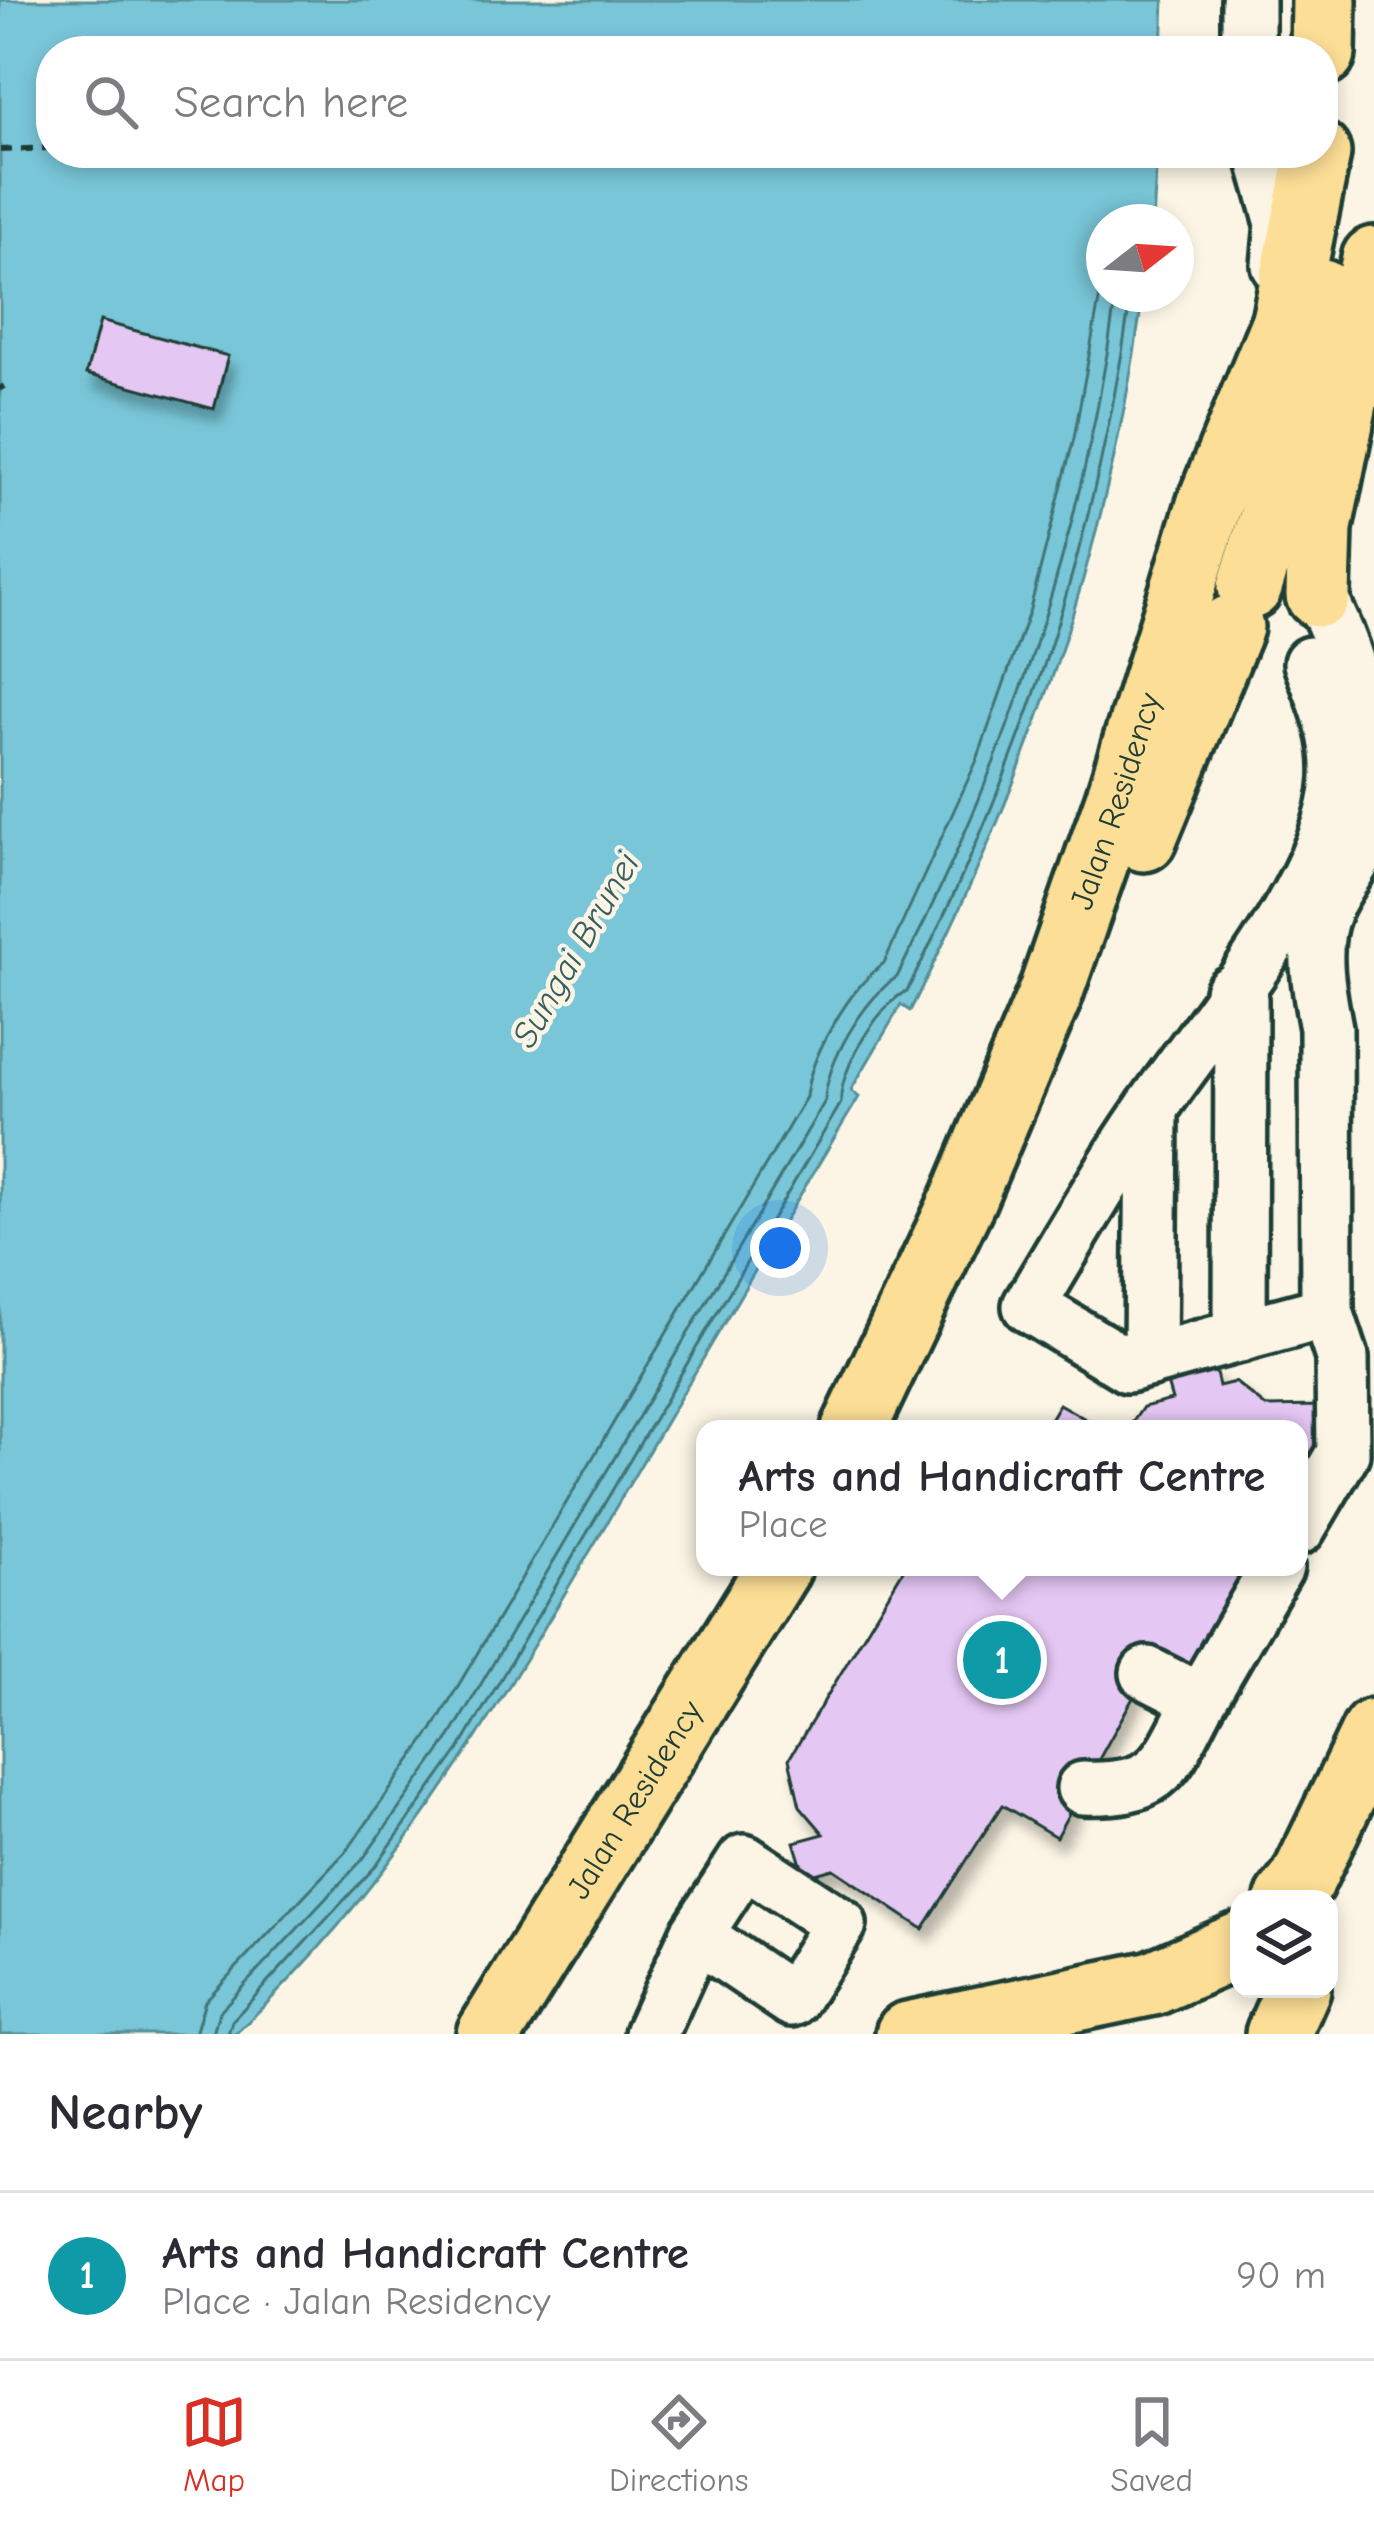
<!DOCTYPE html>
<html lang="en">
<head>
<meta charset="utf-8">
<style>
  body { margin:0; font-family:"Comic Neue",sans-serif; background:#f7f7f7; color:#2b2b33 }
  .controls { position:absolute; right:36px; bottom:36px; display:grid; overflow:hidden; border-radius:24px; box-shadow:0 6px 18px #0003 }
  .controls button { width:108px; height:108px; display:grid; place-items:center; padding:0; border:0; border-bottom:3px solid #e1e1e2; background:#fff; color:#2b2b33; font:60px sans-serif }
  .compass { position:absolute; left:1086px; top:204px; width:108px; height:108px; border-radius:50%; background:#fff; box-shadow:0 6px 18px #0003; rotate:73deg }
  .you { position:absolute; left:780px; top:1248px; width:42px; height:42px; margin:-30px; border:9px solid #fff; border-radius:50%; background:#1a73e8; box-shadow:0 0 0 18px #1a73e833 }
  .badge { display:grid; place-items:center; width:78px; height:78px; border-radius:50%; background:#d93025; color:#fff; font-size:39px; font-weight:700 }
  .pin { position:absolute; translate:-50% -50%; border:6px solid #fff; box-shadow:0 3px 12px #0006 }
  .popup { position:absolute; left:696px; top:1420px; width:612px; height:156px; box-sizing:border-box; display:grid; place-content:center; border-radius:24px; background:#fff; filter:drop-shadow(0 3px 9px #0005); font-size:39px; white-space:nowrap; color:#7c7c81 }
  .popup b { font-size:45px; color:#2b2b33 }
  .popup::after { content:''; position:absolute; left:50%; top:100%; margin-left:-24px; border:24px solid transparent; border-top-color:#fff }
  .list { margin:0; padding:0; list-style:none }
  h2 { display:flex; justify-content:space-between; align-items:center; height:156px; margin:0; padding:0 48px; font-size:51px }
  h2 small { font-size:39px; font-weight:400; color:#7c7c81 }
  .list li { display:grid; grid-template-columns:78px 1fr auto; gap:36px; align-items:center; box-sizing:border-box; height:168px; padding:0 48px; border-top:3px solid #e1e1e2 }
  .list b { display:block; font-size:45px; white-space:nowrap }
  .list p { margin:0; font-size:39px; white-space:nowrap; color:#7c7c81 }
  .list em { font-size:39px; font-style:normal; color:#7c7c81 }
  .icon { flex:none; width:66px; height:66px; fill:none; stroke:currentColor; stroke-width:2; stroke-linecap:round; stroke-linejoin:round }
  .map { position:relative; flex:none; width:1374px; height:2034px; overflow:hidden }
  .search { position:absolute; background:#fff; box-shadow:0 6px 18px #0003; left:36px; right:36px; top:36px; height:132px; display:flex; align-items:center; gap:30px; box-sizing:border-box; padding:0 42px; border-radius:48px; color:#7c7c81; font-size:45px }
  .sheet { height:324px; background:#fff }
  nav { display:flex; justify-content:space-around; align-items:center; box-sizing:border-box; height:168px; border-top:3px solid #e1e1e2; background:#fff; font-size:33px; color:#7c7c81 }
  nav a { display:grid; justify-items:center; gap:6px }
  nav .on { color:#d93025 }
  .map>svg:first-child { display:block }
  .water { fill:#79c6d8; stroke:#558f96; stroke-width:3 }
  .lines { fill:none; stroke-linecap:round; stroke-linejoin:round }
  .shore { stroke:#437476; stroke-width:3 }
  .building { fill:#e5c7f4; stroke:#1f3d34; stroke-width:3; filter:url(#shadow) }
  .minor-casing { stroke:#1f3d34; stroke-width:60 }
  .major-casing { stroke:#1f3d34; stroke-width:72 }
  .path { stroke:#1f3d34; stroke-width:6; stroke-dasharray:12 9; stroke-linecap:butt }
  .minor { stroke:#fcf5e5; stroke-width:51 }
  .major { stroke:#fcde96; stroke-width:63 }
  .labels { text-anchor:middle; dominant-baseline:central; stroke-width:9; stroke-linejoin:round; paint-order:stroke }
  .street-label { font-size:33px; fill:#1f3d34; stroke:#fcf5e5 }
  .water-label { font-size:36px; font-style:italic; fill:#365f5d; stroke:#fcf5e5 }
</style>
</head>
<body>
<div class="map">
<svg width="1374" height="2034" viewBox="0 0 1374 2034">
  <defs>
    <filter id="shadow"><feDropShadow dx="7" dy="12" stdDeviation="6" flood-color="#0004"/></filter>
  </defs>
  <rect width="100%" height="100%" fill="#fcf5e5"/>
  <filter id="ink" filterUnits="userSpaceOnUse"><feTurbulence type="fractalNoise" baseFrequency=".00833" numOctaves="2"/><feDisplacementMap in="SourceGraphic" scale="24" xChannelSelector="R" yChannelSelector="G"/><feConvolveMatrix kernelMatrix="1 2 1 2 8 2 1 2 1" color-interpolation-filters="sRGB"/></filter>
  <g filter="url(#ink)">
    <path class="water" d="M0,0h1164l-2,51h-1111v102h1106l-4,69h-49v72h39c-34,254 -117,489 -233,717l-9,-6 -50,85 8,7c-88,145 -174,292 -260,439 -108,182 -207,352 -364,498h-235z"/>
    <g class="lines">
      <g class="shore">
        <path d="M195,2034l10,-33 144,-153 83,-118 374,-633c4,-42 44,-109 78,-134l93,-203 53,-151 44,-171 30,-165"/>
        <path d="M213,2034l6,-22 144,-153 85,-119 377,-639c0,-37 41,-105 72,-124 110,-215 187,-443 219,-683"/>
        <path d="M228,2034l4,-13 142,-153 86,-120 381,-645c-3,-31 38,-100 66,-112 113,-221 190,-451 224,-697"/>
      </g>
    </g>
    <g class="building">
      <polygon points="100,321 228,356 214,409 86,374"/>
      <polygon points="1215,1369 1219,1386 1235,1382 1266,1407 1320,1406 1321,1443 1299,1484 1299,1429 1128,1429 1143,1407 1172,1400 1167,1383"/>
      <polygon points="1059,1404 1103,1429 1044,1429"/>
      <polygon points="905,1567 1254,1567 1198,1670 1160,1649 1056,1837 1002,1805 923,1929 833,1869 805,1877 794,1842 824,1834 800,1806 789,1759"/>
    </g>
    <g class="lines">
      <g class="minor-casing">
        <g id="minor">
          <polyline points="1248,51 1248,0"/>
          <polyline points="1262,153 1282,223 1278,265"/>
          <path d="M1310,663c15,39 30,73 28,115 -5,104 -135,254 -193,340 -42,61 -78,125 -116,188l99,60 199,-54 -1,-284c-7,-36 -16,-82 -1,-118 10,-25 31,-47 41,-72 8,-79 -6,-160 -40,-230"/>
          <polyline points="1231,992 1241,999 1240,1336"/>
          <polyline points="1150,1360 1152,1108"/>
          <polyline points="1299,1528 1343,1453 1342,1357 1327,1312"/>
          <polyline points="1200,1700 1277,1567"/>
          <path d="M1083,1788c81,3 83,-24 117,-88l-53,-27"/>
          <polyline points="651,2034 696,1935 744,1861 840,1924 792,2000 696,1935"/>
        </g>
      </g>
      <g class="major-casing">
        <g id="major">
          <polyline points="1323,54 1324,0"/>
          <polyline points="1250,587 1291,454 1322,292"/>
          <polyline points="1318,595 1320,527 1374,259"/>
          <polyline points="1144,839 1231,627"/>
          <path id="s1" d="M854,1429l110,-231 86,-204 68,-195 92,-297 74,-181 34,-168"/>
          <polyline points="1288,1899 1302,1881 1374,1731"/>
          <path id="s2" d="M489,2034l290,-467"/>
          <polyline points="908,2034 1153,1983 1239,1945"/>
          <polyline points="1278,2034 1298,1989"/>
        </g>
      </g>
      <g class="path">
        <polyline points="0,150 51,148"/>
        <polyline points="1189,157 1196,153"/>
        <polyline points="0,385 3,390"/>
      </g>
      <use href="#minor" class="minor"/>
      <use href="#major" class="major"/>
    </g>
  </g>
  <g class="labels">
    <g class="street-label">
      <text stroke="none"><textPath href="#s1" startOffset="681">Jalan Residency</textPath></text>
      <text stroke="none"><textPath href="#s2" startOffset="276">Jalan Residency</textPath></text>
    </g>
    <g class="water-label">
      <text transform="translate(576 950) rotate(-60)">Sungai Brunei</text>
    </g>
  </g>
</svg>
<div class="controls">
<button><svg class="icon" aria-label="layers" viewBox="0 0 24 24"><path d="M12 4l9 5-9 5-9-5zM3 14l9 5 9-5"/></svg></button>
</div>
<svg class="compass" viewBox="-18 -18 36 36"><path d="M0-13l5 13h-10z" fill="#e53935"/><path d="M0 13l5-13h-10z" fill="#7c7c81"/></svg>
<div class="you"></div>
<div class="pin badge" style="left:1002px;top:1660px;background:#0f9aa8">1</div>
<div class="popup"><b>Arts and Handicraft Centre</b>Place</div>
<div class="search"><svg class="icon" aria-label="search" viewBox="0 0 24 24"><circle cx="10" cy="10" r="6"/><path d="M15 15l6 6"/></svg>Search here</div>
</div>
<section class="sheet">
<h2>Nearby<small></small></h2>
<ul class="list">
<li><span class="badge" style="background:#0f9aa8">1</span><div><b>Arts and Handicraft Centre</b><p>Place · Jalan Residency</p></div><em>90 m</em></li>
</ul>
</section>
<nav>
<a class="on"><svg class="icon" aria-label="map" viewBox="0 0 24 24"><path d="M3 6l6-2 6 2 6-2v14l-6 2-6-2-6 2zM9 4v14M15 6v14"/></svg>Map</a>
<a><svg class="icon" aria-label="directions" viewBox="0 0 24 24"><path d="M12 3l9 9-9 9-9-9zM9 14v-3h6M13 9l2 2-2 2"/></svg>Directions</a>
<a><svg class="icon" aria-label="saved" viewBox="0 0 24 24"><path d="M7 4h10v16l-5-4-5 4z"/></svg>Saved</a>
</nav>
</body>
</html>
